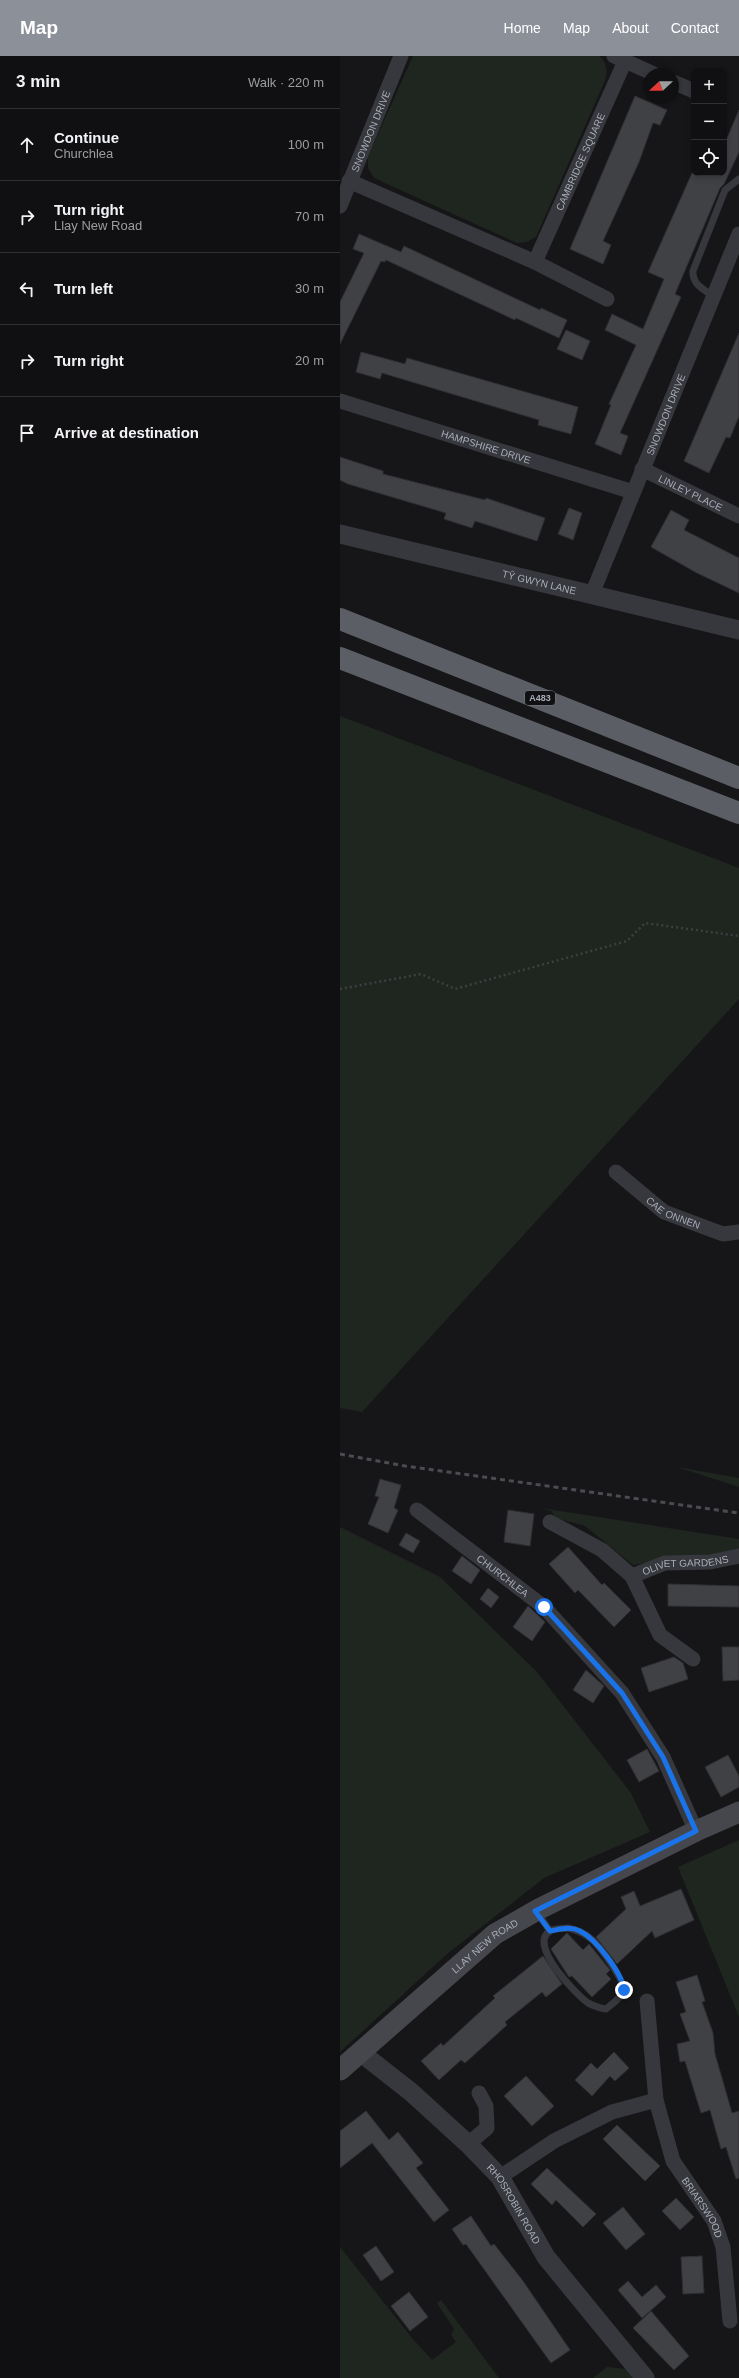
<!DOCTYPE html>
<html lang="en">
<head>
<meta charset="utf-8">
<style>
  body { margin:0; font-family:Helvetica,sans-serif; background:#19191b; color:#f1f3f6 }
  .controls { position:absolute; right:12px; top:12px; display:grid; overflow:hidden; border-radius:8px; box-shadow:0 2px 6px #0003 }
  .controls button { width:36px; height:36px; display:grid; place-items:center; padding:0; border:0; border-bottom:1px solid #303032; background:#101012; color:#f1f3f6; font:20px sans-serif }
  .compass { position:absolute; left:303px; top:12px; width:36px; height:36px; border-radius:50%; background:#101012; box-shadow:0 2px 6px #0003; rotate:248deg }
  .stop { position:absolute; width:12px; height:12px; margin:-9px; border:3px solid #1a73e8; border-radius:50%; background:#fff }
  .stop.end { background:#1a73e8; border-color:#fff; box-shadow:0 1px 4px #0008 }
  .list { margin:0; padding:0; list-style:none }
  h2 { display:flex; justify-content:space-between; align-items:center; height:52px; margin:0; padding:0 16px; font-size:17px }
  h2 small { font-size:13px; font-weight:400; color:#9c9d9f }
  .list li { display:grid; grid-template-columns:26px 1fr auto; gap:12px; align-items:center; box-sizing:border-box; height:72px; padding:0 16px; border-top:1px solid #303032 }
  .list b { display:block; font-size:15px; white-space:nowrap }
  .list p { margin:0; font-size:13px; white-space:nowrap; color:#9c9d9f }
  .list em { font-size:13px; font-style:normal; color:#9c9d9f }
  .icon { flex:none; width:22px; height:22px; fill:none; stroke:currentColor; stroke-width:2; stroke-linecap:round; stroke-linejoin:round }
  .map { position:relative; flex:none; width:399px; height:2322px; overflow:hidden }
  header { display:flex; align-items:center; gap:24px; box-sizing:border-box; height:56px; padding:0 20px; background:#8c9099; color:#fff }
  header strong { font-size:19px }
  nav { display:flex; gap:22px; margin-inline-start:auto; font-size:14px }
  main { display:flex }
  aside { flex:1; background:#101012 }
  .map>svg:first-child { display:block }
  .green { fill:#1e261f }
  .building { fill:#404145; stroke:#303034 }
  .lines { fill:none; stroke-linecap:round; stroke-linejoin:round }
  .path { stroke:#3d3f44; stroke-width:2.5; stroke-dasharray:2 3; stroke-linecap:butt }
  .service { stroke:#37383d; stroke-width:7 }
  .minor { stroke:#37383d; stroke-width:15 }
  .tertiary { stroke:#37383d; stroke-width:19 }
  .secondary { stroke:#45474d; stroke-width:21 }
  .trunk { stroke:#5b5e65; stroke-width:22 }
  .rail { stroke:#4a4c52; stroke-width:3; stroke-dasharray:5 4; stroke-linecap:butt }
  .route { stroke:#1a73e8; stroke-width:5 }
  .labels { text-anchor:middle; dominant-baseline:central; stroke-width:3.5; stroke-linejoin:round; paint-order:stroke }
  .shield { fill:#111113; stroke:#7b7e86; stroke-width:1 }
  .shield-label { font-size:9px; font-weight:bold; fill:#a8adb8 }
  .street-label { font-size:10px; fill:#a8adb8; stroke:#111113 }
</style>
</head>
<body>
<header>
<strong>Map</strong>
<nav><a>Home</a><a>Map</a><a>About</a><a>Contact</a></nav>
</header>
<main>
<aside>
<h2>3 min<small>Walk · 220 m</small></h2>
<ul class="list">
<li><svg class="icon" aria-label="ahead" viewBox="0 0 24 24"><path d="M12 20V5M6 11l6-6 6 6"/></svg><div><b>Continue</b><p>Churchlea</p></div><em>100 m</em></li>
<li><svg class="icon" aria-label="right" viewBox="0 0 24 24"><path d="M7 20v-9h11M14 6l5 5-5 5"/></svg><div><b>Turn right</b><p>Llay New Road</p></div><em>70 m</em></li>
<li><svg class="icon" aria-label="left" viewBox="0 0 24 24"><path d="M17 20v-9H6M10 6l-5 5 5 5"/></svg><div><b>Turn left</b></div><em>30 m</em></li>
<li><svg class="icon" aria-label="right" viewBox="0 0 24 24"><path d="M7 20v-9h11M14 6l5 5-5 5"/></svg><div><b>Turn right</b></div><em>20 m</em></li>
<li><svg class="icon" aria-label="arrive" viewBox="0 0 24 24"><path d="M6 21V4h12l-3 4 3 4H6"/></svg><div><b>Arrive at destination</b></div></li>
</ul>
</aside>
<div class="map">
<svg width="399" height="2322" viewBox="0 0 399 2322">
  <rect width="100%" height="100%" fill="#161618"/>
  <g class="green">
    <path d="M73,0h186c9,8 9,17 5,27l-68,154 -9,5 -10,1 -143,-65 -6,-10v-12z"/>
    <polygon points="0,660 399,812 399,943 22,1356 0,1352"/>
    <polygon points="337,1411 399,1422 399,1431"/>
    <polygon points="201,1452 399,1483 399,1493 371,1499 293,1509 245,1470 216,1462 211,1455"/>
    <polygon points="0,1471 100,1521 197,1616 291,1737 310,1776 204,1822 107,1898 0,1996"/>
    <polygon points="399,1784 399,1961 338,1811"/>
    <polygon points="0,2191 72,2282 92,2304 116,2286 111,2279 114,2273 97,2247 101,2244 159,2322 0,2322"/>
    <polygon points="267,2311 286,2313 298,2322 253,2322"/>
  </g>
  <g class="building">
    <polygon points="295,40 327,54 320,69 313,67 299,106 263,185 271,189 263,208 230,193"/>
    <polygon points="399,54 399,96 384,128 380,132 335,238 341,241 280,377 288,380 281,399 255,388 271,349 269,348 296,289 265,274 272,258 303,273 324,223 308,216 352,117 384,117 384,89"/>
    <polygon points="19,178 61,196 64,190 200,254 201,252 227,264 219,282 176,262 175,264 46,204 45,206 41,205 0,288 0,246 24,197 13,193"/>
    <polygon points="226,274 250,285 242,304 217,293"/>
    <polygon points="399,277 399,360 390,382 386,381 369,417 344,405"/>
    <polygon points="21,296 65,308 67,302 238,351 231,378 198,369 199,364 42,317 40,323 16,316"/>
    <polygon points="0,401 43,415 43,418 145,444 146,442 205,462 197,485 135,465 132,472 104,463 106,457 8,428 0,424"/>
    <polygon points="229,452 242,457 233,484 218,478"/>
    <polygon points="331,454 349,464 344,474 399,502 399,537 357,517 311,491"/>
    <polygon points="40,1423 61,1429 54,1452 58,1454 48,1477 28,1468 39,1441 35,1440"/>
    <polygon points="168,1454 194,1458 190,1490 164,1486"/>
    <polygon points="66,1477 80,1485 73,1497 59,1489"/>
    <polygon points="228,1491 262,1529 264,1527 291,1554 274,1571 238,1534 235,1537 209,1508"/>
    <polygon points="122,1500 140,1514 131,1528 112,1515"/>
    <polygon points="328,1528 399,1530 399,1551 328,1550"/>
    <polygon points="148,1532 159,1541 151,1552 140,1543"/>
    <polygon points="188,1550 205,1566 192,1585 173,1571"/>
    <polygon points="382,1591 399,1591 399,1624 383,1625"/>
    <polygon points="334,1601 343,1607 348,1623 309,1636 301,1612"/>
    <polygon points="246,1614 264,1630 253,1647 233,1634"/>
    <polygon points="307,1693 319,1715 299,1726 287,1704"/>
    <polygon points="388,1699 399,1720 399,1731 381,1741 365,1711"/>
    <polygon points="341,1833 354,1864 315,1882 312,1875 277,1908 256,1881 286,1853 281,1841 294,1835 300,1850"/>
    <polygon points="227,1877 243,1894 249,1888 270,1914 266,1918 271,1923 252,1941 232,1920 229,1921 211,1893"/>
    <polygon points="203,1900 222,1928 206,1941 202,1936 165,1966 167,1969 125,2007 121,2004 99,2024 81,2005 101,1987 103,1990 155,1942 153,1940"/>
    <polygon points="357,1919 365,1945 362,1946 373,1977 375,1998 392,2057 399,2055 399,2122 396,2123 386,2091 381,2093 370,2054 361,2057 345,2005 340,2006 337,1988 350,1985 340,1958 346,1956 336,1926"/>
    <polygon points="274,1996 289,2012 275,2025 270,2020 252,2040 235,2024 251,2007 257,2013"/>
    <polygon points="186,2020 214,2050 192,2070 164,2040"/>
    <polygon points="26,2055 49,2084 58,2076 83,2107 76,2112 109,2154 94,2166 32,2087 0,2112 0,2075"/>
    <polygon points="277,2069 320,2110 305,2125 263,2083"/>
    <polygon points="207,2112 256,2158 243,2171 216,2144 212,2149 191,2128"/>
    <polygon points="336,2142 354,2161 340,2174 322,2155"/>
    <polygon points="283,2151 305,2178 286,2194 263,2167"/>
    <polygon points="131,2160 151,2190 154,2188 183,2225 230,2294 211,2307 126,2188 123,2189 112,2173"/>
    <polygon points="36,2190 54,2216 41,2225 23,2199"/>
    <polygon points="362,2200 364,2237 343,2238 341,2201"/>
    <polygon points="288,2225 302,2241 316,2229 326,2241 302,2262 278,2234"/>
    <polygon points="69,2236 88,2261 70,2275 51,2250"/>
    <polygon points="311,2255 349,2300 334,2314 293,2272"/>
  </g>
  <g class="lines">
    <polyline class="path" points="0,933 81,918 115,933 287,885 305,867 399,880"/>
    <g class="service">
      <path d="M373,240c-10,-7 -21,-12 -20,-25l32,-81 14,-11"/>
      <polyline points="197,1856 210,1875"/>
      <path d="M228,1872c8,2 15,4 22,10 8,6 37,44 33,54 -3,7 -11,12 -17,17 -7,-1 -12,-3 -18,-6 -11,-8 -61,-58 -38,-72 4,-3 13,-2 18,-3z"/>
    </g>
    <g class="minor">
      <polyline points="274,0 314,18"/>
      <polyline points="333,26 354,35"/>
      <polyline points="9,125 195,206 267,243"/>
      <path id="s1" d="M0,150l61,-150"/>
      <path id="s2" d="M195,206l90,-201"/>
      <path id="s3" d="M0,345l293,91"/>
      <path id="s4" d="M302,413l97,47"/>
      <path id="s5" d="M252,538l147,-360"/>
      <path id="s6" d="M276,1116l48,40 59,22 16,-2"/>
      <path id="s7" d="M77,1454l127,97 78,86 41,64 33,74"/>
      <path id="s8" d="M210,1466l52,28 30,26 33,-13 45,-1 29,-6"/>
      <polyline points="292,1520 320,1579 353,1603"/>
      <path id="s9" d="M307,1945l9,99 17,61 41,60 9,26 7,74"/>
      <polyline points="128,2088 147,2072 146,2050 139,2037"/>
      <polyline points="160,2121 214,2085 272,2056 316,2044"/>
    </g>
    <g class="tertiary">
      <path id="s10" d="M0,478l399,96"/>
      <path id="s11" d="M20,1996l51,40 57,52 32,33 46,80 99,121"/>
    </g>
    <path class="secondary" id="s12" d="M0,2014l155,-136 44,-25 157,-78 43,-19"/>
    <g class="trunk">
      <polyline points="0,563 399,722"/>
      <polyline points="0,602 399,757"/>
    </g>
    <polyline class="rail" points="0,1398 65,1410 399,1457"/>
  </g>
  <g class="lines">
    <path class="route" d="M204,1551l78,86 41,64 33,74 -161,80 15,20c11,-2 20,-5 30,0 16,8 42,42 44,59"/>
  </g>
  <g class="labels">
    <rect class="shield" x="185" y="635" width="30" height="14" rx="3"/>
    <g class="shield-label">
      <text x="200" y="642">A483</text>
    </g>
    <g class="street-label">
      <text stroke="none"><textPath href="#s1" startOffset="81">SNOWDON DRIVE</textPath></text>
      <text stroke="none"><textPath href="#s2" startOffset="110">CAMBRIDGE SQUARE</textPath></text>
      <text stroke="none"><textPath href="#s5" startOffset="194">SNOWDON DRIVE</textPath></text>
      <text stroke="none"><textPath href="#s3" startOffset="153">HAMPSHIRE DRIVE</textPath></text>
      <text stroke="none"><textPath href="#s4" startOffset="54">LINLEY PLACE</textPath></text>
      <text stroke="none"><textPath href="#s10" startOffset="205">TŶ GWYN LANE</textPath></text>
      <text stroke="none"><textPath href="#s6" startOffset="71">CAE ONNEN</textPath></text>
      <text stroke="none"><textPath href="#s8" startOffset="154">OLIVET GARDENS</textPath></text>
      <text stroke="none"><textPath href="#s7" startOffset="108">CHURCHLEA</textPath></text>
      <text stroke="none"><textPath href="#s12" startOffset="191">LLAY NEW ROAD</textPath></text>
      <text stroke="none"><textPath href="#s11" startOffset="218">RHOSROBIN ROAD</textPath></text>
      <text stroke="none"><textPath href="#s9" startOffset="218">BRIARSWOOD</textPath></text>
    </g>
  </g>
</svg>
<div class="controls">
<button>+</button>
<button>−</button>
<button><svg class="icon" aria-label="locate" viewBox="0 0 24 24"><circle cx="12" cy="12" r="6"/><path d="M12 2v4M12 18v4M2 12h4M18 12h4"/></svg></button>
</div>
<svg class="compass" viewBox="-18 -18 36 36"><path d="M0-13l5 13h-10z" fill="#e53935"/><path d="M0 13l5-13h-10z" fill="#9c9d9f"/></svg>
<div class="stop" style="left:204px;top:1551px"></div>
<div class="stop end" style="left:284px;top:1934px"></div>
</div>
</main>
</body>
</html>
